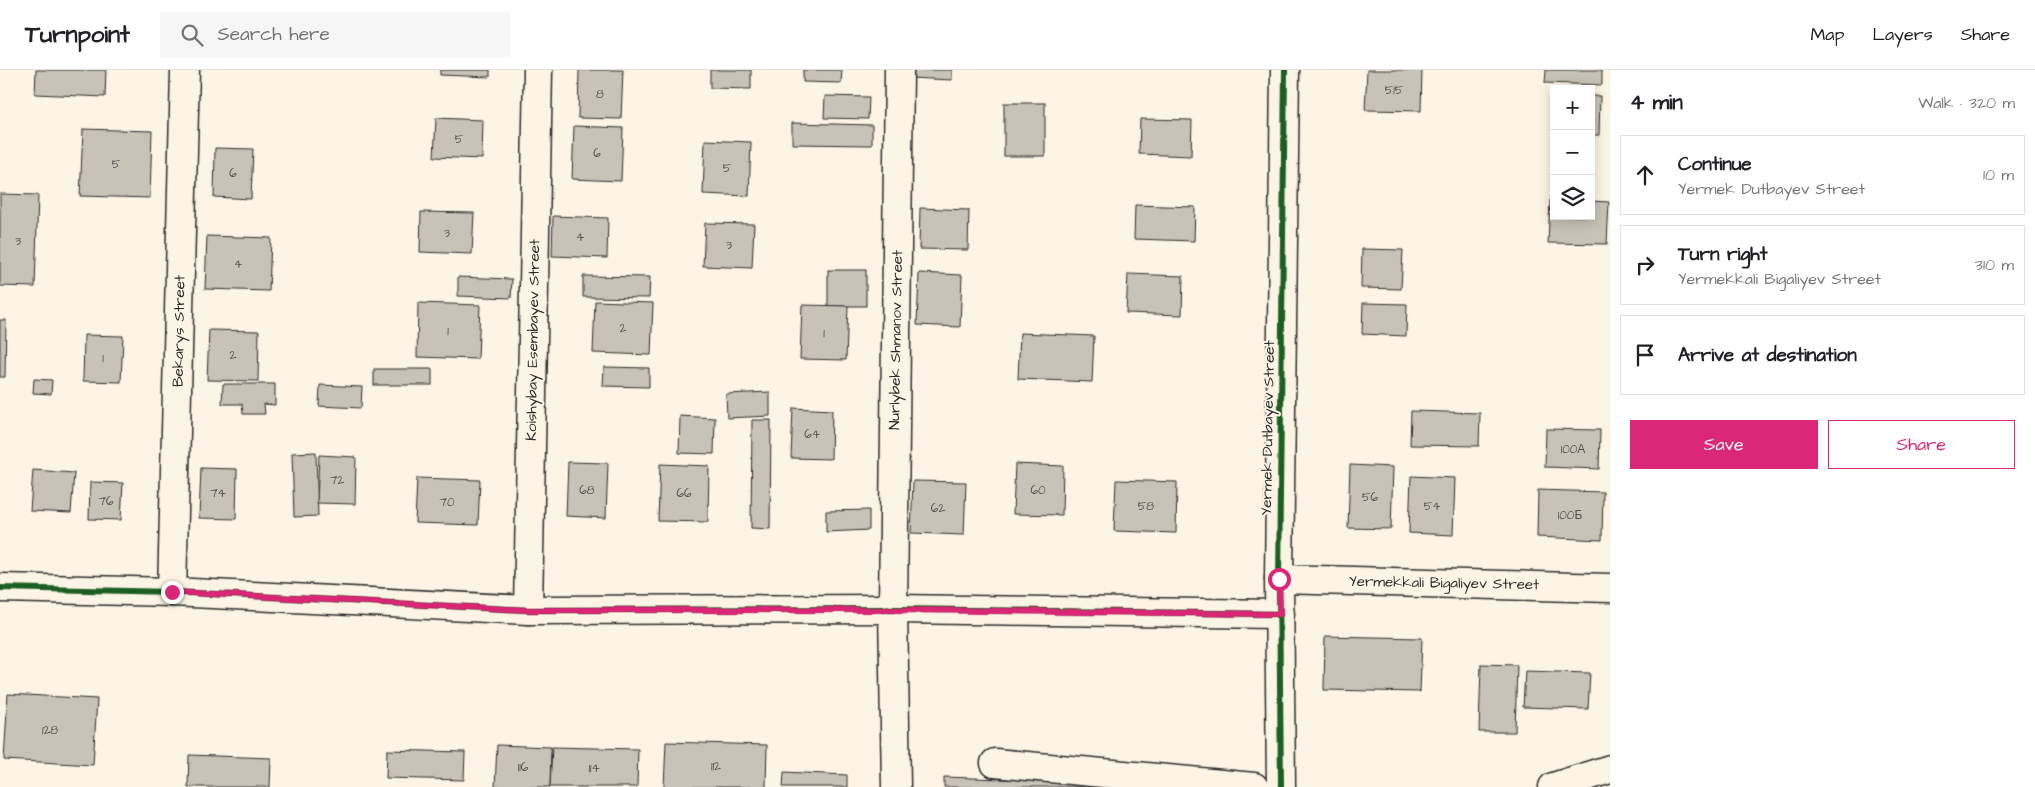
<!DOCTYPE html>
<html lang="en">
<head>
<meta charset="utf-8">
<style>
  body { margin:0; font-family:"Architects Daughter",sans-serif; background:#f6f6f6; color:#202124 }
  .controls { position:absolute; right:15px; top:15px; display:grid; overflow:hidden; border-radius:0px; box-shadow:0 2px 12px #0003 }
  .controls button { width:45px; height:45px; display:grid; place-items:center; padding:0; border:0; border-bottom:1px solid #e0e0e0; background:#fff; color:#202124; font:25px sans-serif }
  .stop { position:absolute; width:15px; height:15px; margin:-11px; border:4px solid #db2777; border-radius:50%; background:#fff }
  .stop.end { background:#db2777; border-color:#fff; box-shadow:0 1px 5px #0008 }
  .list { margin:0; padding:0; list-style:none }
  h2 { display:flex; justify-content:space-between; align-items:center; height:65px; margin:0; padding:0 20px; font-size:21px }
  h2 small { font-size:16px; font-weight:400; color:#757577 }
  .list li { display:grid; grid-template-columns:32px 1fr auto; gap:15px; align-items:center; box-sizing:border-box; height:80px; margin:0 10px 10px; padding:0 10px; border:1px solid #e0e0e0; border-radius:0px }
  .list b { display:block; font-size:19px; white-space:nowrap }
  .list p { margin:0; font-size:16px; white-space:nowrap; color:#757577 }
  .list em { font-size:16px; font-style:normal; color:#757577 }
  .actions { display:flex; gap:10px; padding:15px 20px }
  .actions a { flex:1; padding:11px 0; border:1px solid #db2777; border-radius:0px; text-align:center; font-size:18px; color:#db2777 }
  .actions .main { background:#db2777; color:#fff }
  .icon { flex:none; width:28px; height:28px; fill:none; stroke:currentColor; stroke-width:2; stroke-linecap:round; stroke-linejoin:round }
  .map { position:relative; flex:none; width:1610px; height:717px; overflow:hidden }
  header { display:flex; align-items:center; gap:30px; box-sizing:border-box; height:70px; padding:0 25px; background:#fff; border-bottom:1px solid #e0e0e0 }
  header strong { font-size:24px }
  nav { display:flex; gap:28px; margin-inline-start:auto; font-size:18px }
  .search { width:350px; height:45px; background:#f6f6f6; display:flex; align-items:center; gap:12px; box-sizing:border-box; padding:0 18px; border-radius:0px; color:#757577; font-size:19px }
  main { display:flex }
  aside { flex:1; background:#fff }
  .map>svg:first-child { display:block }
  .building { fill:#c8c3b7; stroke:#2b2b2b }
  .lines { fill:none; stroke-linecap:round; stroke-linejoin:round }
  .minor-casing { stroke:#2b2b2b; stroke-width:31 }
  .minor { stroke:#fcf5e5; stroke-width:28 }
  .cycleway-casing { stroke:#fcf5e5; stroke-width:9 }
  .cycleway { stroke:#1b5e20; stroke-width:6 }
  .route { stroke:#db2777; stroke-width:6 }
  .labels { text-anchor:middle; dominant-baseline:central; stroke-width:4; stroke-linejoin:round; paint-order:stroke }
  .number-label { font-size:12px; fill:#52514e }
  .street-label { font-size:15px; fill:#2b2b2b; stroke:#fcf5e5 }
</style>
</head>
<body>
<header>
<strong>Turnpoint</strong>
<div class="search"><svg class="icon" aria-label="search" viewBox="0 0 24 24"><circle cx="10" cy="10" r="6"/><path d="M15 15l6 6"/></svg>Search here</div>
<nav><a>Map</a><a>Layers</a><a>Share</a></nav>
</header>
<main>
<div class="map">
<svg width="1610" height="717" viewBox="0 0 1610 717">
  <rect width="100%" height="100%" fill="#fcf5e5"/>
  <filter id="ink" filterUnits="userSpaceOnUse"><feTurbulence type="fractalNoise" baseFrequency=".02" numOctaves="2"/><feDisplacementMap in="SourceGraphic" scale="10" xChannelSelector="R" yChannelSelector="G"/><feConvolveMatrix kernelMatrix="1 2 1 2 8 2 1 2 1" color-interpolation-filters="sRGB"/></filter>
  <g filter="url(#ink)">
    <g class="building">
      <polygon points="36,0 106,0 105,27 35,24"/>
      <polygon points="440,0 490,0 490,7 440,5"/>
      <polygon points="579,0 623,0 621,49 578,48"/>
      <polygon points="710,0 751,0 751,19 710,18"/>
      <polygon points="803,0 842,0 841,13 803,12"/>
      <polygon points="910,0 952,0 952,10 910,8"/>
      <polygon points="1367,0 1422,0 1421,41 1365,40"/>
      <polygon points="1546,0 1602,0 1602,15 1545,13"/>
      <polygon points="825,26 869,27 868,49 824,48"/>
      <polygon points="1591,26 1600,26 1599,65 1591,65"/>
      <rect x="1004" y="33" width="41" height="53"/>
      <polygon points="436,48 483,50 482,89 434,87"/>
      <polygon points="1140,49 1192,50 1191,86 1139,84"/>
      <polygon points="792,53 872,55 872,75 792,74"/>
      <polygon points="574,56 623,58 621,111 572,109"/>
      <polygon points="83,59 152,61 150,128 80,126"/>
      <polygon points="705,70 751,72 749,126 703,124"/>
      <polygon points="215,78 253,79 251,129 214,127"/>
      <polygon points="0,124 38,125 35,217 0,216"/>
      <polygon points="1550,130 1554,130 1554,146 1591,146 1591,131 1609,132 1607,174 1548,173"/>
      <polygon points="1135,135 1195,137 1194,171 1134,169"/>
      <polygon points="920,138 969,140 968,180 919,179"/>
      <polygon points="421,142 474,143 472,184 420,182"/>
      <polygon points="553,146 608,148 607,188 552,186"/>
      <polygon points="705,153 754,154 752,198 703,196"/>
      <polygon points="207,166 271,168 269,221 205,219"/>
      <polygon points="1362,179 1403,180 1401,219 1361,218"/>
      <rect x="828" y="200" width="38" height="36"/>
      <polygon points="919,203 962,205 960,257 917,255"/>
      <polygon points="1128,204 1183,206 1182,245 1126,243"/>
      <polygon points="583,206 650,207 649,228 583,227"/>
      <polygon points="458,207 512,209 511,228 458,226"/>
      <polygon points="595,231 653,233 651,285 593,283"/>
      <polygon points="418,233 480,235 478,289 417,287"/>
      <polygon points="1363,233 1407,234 1406,266 1362,264"/>
      <polygon points="802,235 848,236 846,290 800,289"/>
      <polygon points="0,250 6,250 5,307 0,307"/>
      <polygon points="209,260 259,261 258,311 207,310"/>
      <polygon points="1020,263 1094,266 1092,312 1018,309"/>
      <polygon points="84,265 123,266 121,312 83,311"/>
      <polygon points="604,297 649,298 649,317 603,316"/>
      <rect x="374" y="299" width="58" height="16"/>
      <polygon points="34,309 52,310 51,324 33,323"/>
      <polygon points="223,314 275,314 275,335 264,334 265,344 243,344 242,334 222,334"/>
      <polygon points="320,315 362,317 361,338 319,336"/>
      <polygon points="770,322 770,346 727,348 726,324"/>
      <polygon points="793,338 832,340 831,389 791,388"/>
      <polygon points="1411,341 1480,343 1479,376 1410,375"/>
      <polygon points="680,346 715,348 714,384 679,383"/>
      <polygon points="752,350 771,350 770,459 751,458"/>
      <polygon points="1546,359 1600,360 1599,399 1545,397"/>
      <polygon points="316,382 318,446 294,447 292,383"/>
      <polygon points="319,385 356,387 355,434 317,433"/>
      <polygon points="568,392 608,393 606,448 566,446"/>
      <polygon points="660,394 709,396 708,452 658,451"/>
      <polygon points="1015,394 1063,396 1062,445 1013,444"/>
      <polygon points="1350,395 1393,397 1391,459 1348,458"/>
      <polygon points="201,398 237,399 236,449 199,448"/>
      <polygon points="33,400 74,403 71,443 30,441"/>
      <polygon points="1411,406 1455,408 1453,465 1409,463"/>
      <polygon points="417,408 480,410 478,455 415,453"/>
      <polygon points="1116,410 1177,412 1176,463 1114,461"/>
      <polygon points="913,411 966,412 964,465 911,463"/>
      <polygon points="90,412 123,413 121,450 89,449"/>
      <polygon points="1538,420 1603,422 1602,470 1537,467"/>
      <polygon points="869,440 869,460 826,462 826,441"/>
      <polygon points="1325,566 1422,568 1420,622 1324,620"/>
      <polygon points="1481,594 1517,595 1515,662 1479,662"/>
      <polygon points="1525,601 1590,603 1588,639 1523,637"/>
      <polygon points="8,624 97,629 93,695 4,690"/>
      <polygon points="666,672 767,675 766,717 664,717"/>
      <polygon points="497,675 551,677 550,717 495,717"/>
      <polygon points="552,677 638,679 637,717 550,717"/>
      <polygon points="387,680 465,682 464,710 386,708"/>
      <polygon points="189,685 271,688 270,717 188,717"/>
      <polygon points="784,702 847,705 847,717 783,717"/>
      <polygon points="944,707 1144,714 1144,717 944,717"/>
    </g>
    <g class="lines">
      <g class="minor-casing">
        <g id="minor">
          <polyline points="1279,509 1610,518"/>
          <polyline points="0,518 172,522 528,540 893,539 1280,544"/>
          <polyline points="172,522 185,0"/>
          <polyline points="528,540 538,0"/>
          <polyline points="995,693 1254,717"/>
          <polyline points="896,717 893,539 899,0"/>
          <polyline points="1281,717 1279,509 1285,0"/>
          <polyline points="1553,717 1610,699"/>
        </g>
      </g>
      <use href="#minor" class="minor"/>
      <g class="cycleway-casing">
        <g id="cycleway">
          <polyline points="0,518 172,522 528,540 893,539 1280,544"/>
          <polyline points="1281,717 1279,509 1285,0"/>
        </g>
      </g>
      <use href="#cycleway" class="cycleway"/>
    </g>
  </g>
  <g class="lines" filter="url(#ink)">
    <polyline class="route" points="172,522 528,540 892,540 1280,544 1279,509"/>
  </g>
  <g class="labels">
    <g class="number-label">
      <text x="1394" y="20">515</text>
      <text x="600" y="24">8</text>
      <text x="459" y="69">5</text>
      <text x="597" y="83">6</text>
      <text x="116" y="94">5</text>
      <text x="727" y="98">5</text>
      <text x="233" y="103">6</text>
      <text x="447" y="163">3</text>
      <text x="580" y="167">4</text>
      <text x="18" y="171">3</text>
      <text x="729" y="175">3</text>
      <text x="238" y="194">4</text>
      <text x="623" y="258">2</text>
      <text x="448" y="261">1</text>
      <text x="824" y="263">1</text>
      <text x="233" y="285">2</text>
      <text x="103" y="288">1</text>
      <text x="812" y="364">64</text>
      <text x="1573" y="379">100А</text>
      <text x="337" y="410">72</text>
      <text x="587" y="420">68</text>
      <text x="1038" y="420">60</text>
      <text x="218" y="423">74</text>
      <text x="684" y="423">66</text>
      <text x="1370" y="427">56</text>
      <text x="106" y="431">76</text>
      <text x="447" y="432">70</text>
      <text x="1146" y="436">58</text>
      <text x="1432" y="436">54</text>
      <text x="938" y="438">62</text>
      <text x="1570" y="445">100Б</text>
      <text x="50" y="660">128</text>
      <text x="716" y="696">112</text>
      <text x="523" y="697">116</text>
      <text x="594" y="698">114</text>
    </g>
    <g class="street-label">
      <text transform="translate(179 261) rotate(-89)">Bekarys Street</text>
      <text transform="translate(533 270) rotate(-89)">Koishybay Esembayev Street</text>
      <text transform="translate(896 270) rotate(-89)">Nurlybek Shmanov Street</text>
      <text transform="translate(1268 358) rotate(-89)">Yermek Dutbayev Street</text>
      <text transform="translate(1444 513) rotate(1)">Yermekkali Bigaliyev Street</text>
    </g>
  </g>
</svg>
<div class="controls">
<button>+</button>
<button>−</button>
<button><svg class="icon" aria-label="layers" viewBox="0 0 24 24"><path d="M12 4l9 5-9 5-9-5zM3 14l9 5 9-5"/></svg></button>
</div>
<div class="stop" style="left:1279px;top:509px"></div>
<div class="stop end" style="left:172px;top:522px"></div>
</div>
<aside>
<h2>4 min<small>Walk · 320 m</small></h2>
<ul class="list">
<li><svg class="icon" aria-label="ahead" viewBox="0 0 24 24"><path d="M12 20V5M6 11l6-6 6 6"/></svg><div><b>Continue</b><p>Yermek Dutbayev Street</p></div><em>10 m</em></li>
<li><svg class="icon" aria-label="right" viewBox="0 0 24 24"><path d="M7 20v-9h11M14 6l5 5-5 5"/></svg><div><b>Turn right</b><p>Yermekkali Bigaliyev Street</p></div><em>310 m</em></li>
<li><svg class="icon" aria-label="arrive" viewBox="0 0 24 24"><path d="M6 21V4h12l-3 4 3 4H6"/></svg><div><b>Arrive at destination</b></div></li>
</ul>
<div class="actions"><a class="main">Save</a><a>Share</a></div>
</aside>
</main>
</body>
</html>
